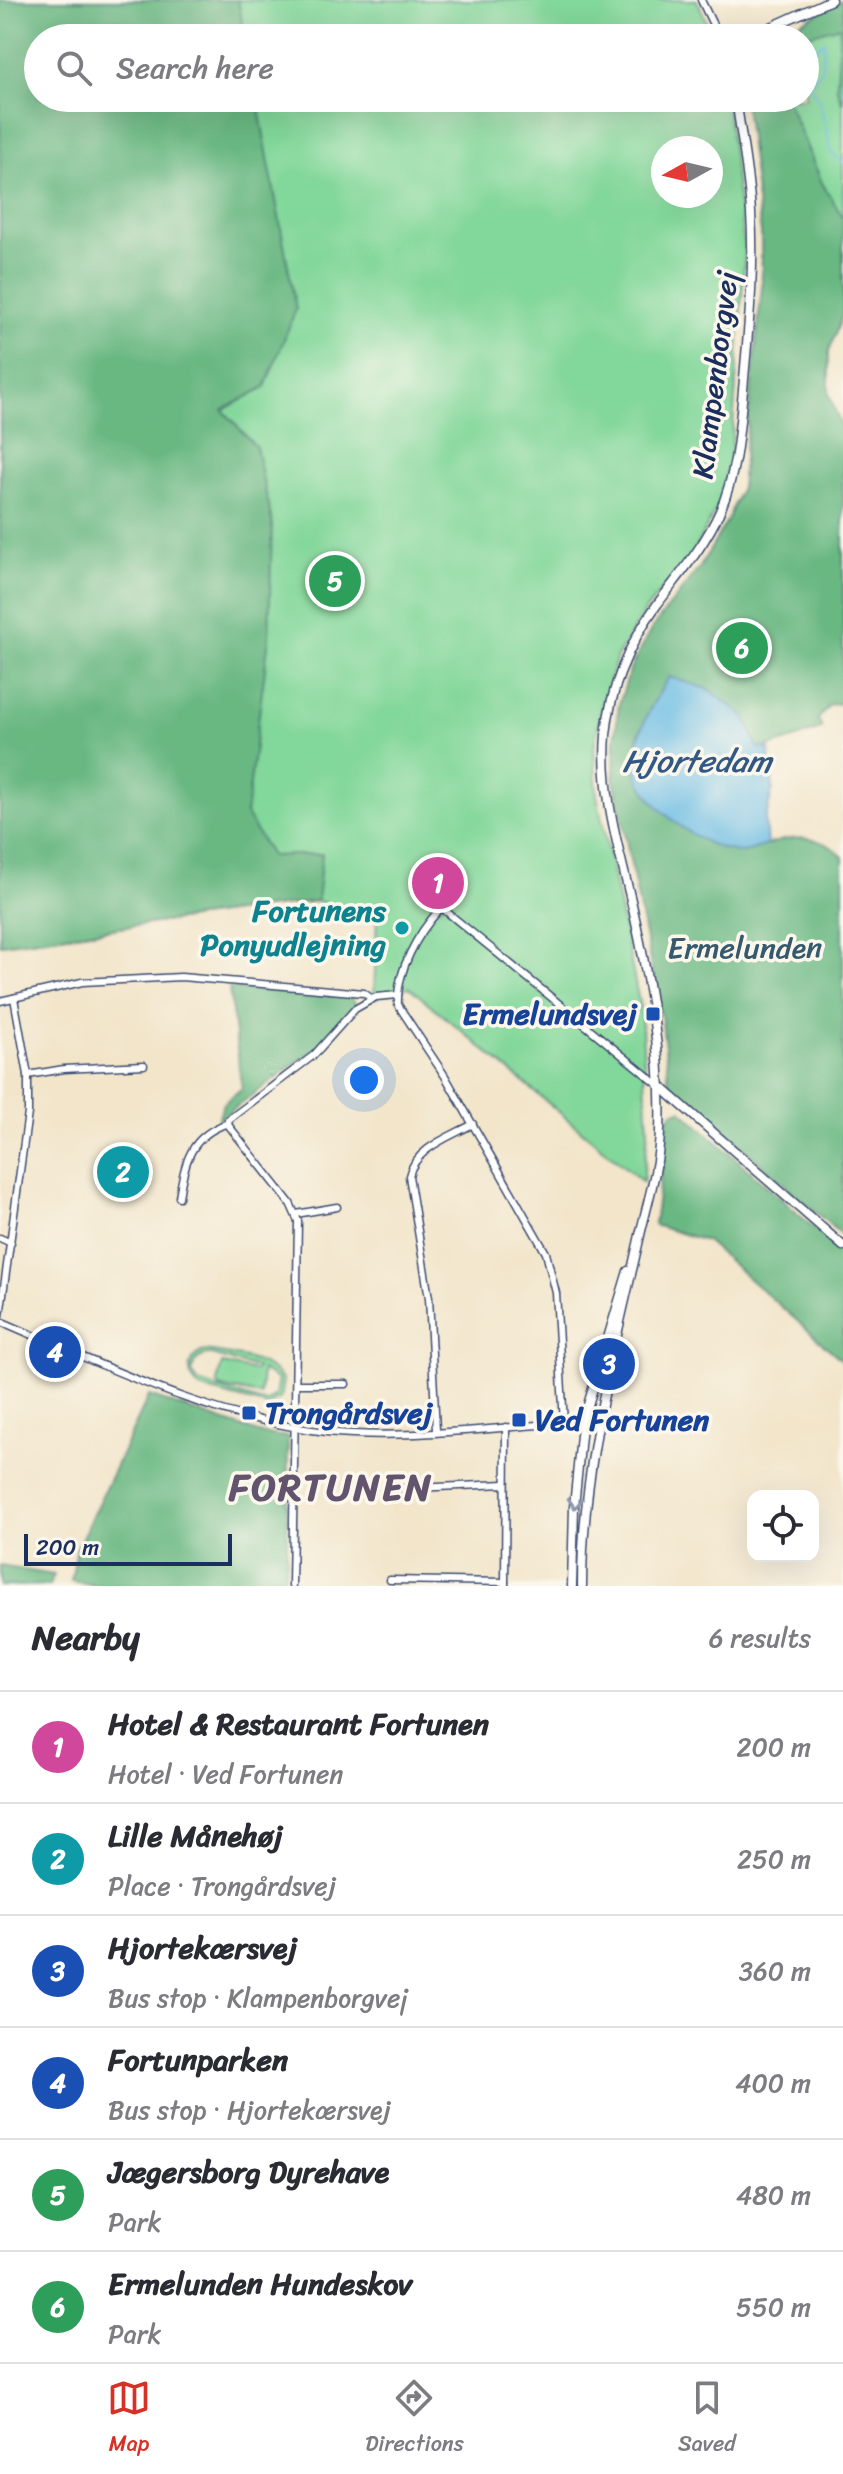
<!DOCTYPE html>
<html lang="en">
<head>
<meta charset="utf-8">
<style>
  body { margin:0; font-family:Sriracha,sans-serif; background:#f7f7f7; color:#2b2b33 }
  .controls { position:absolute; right:24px; bottom:24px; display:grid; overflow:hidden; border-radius:16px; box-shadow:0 8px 32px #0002 }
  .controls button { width:72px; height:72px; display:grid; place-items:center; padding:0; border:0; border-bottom:2px solid #e1e1e2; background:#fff; color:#2b2b33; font:40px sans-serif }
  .compass { position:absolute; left:651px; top:136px; width:72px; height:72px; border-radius:50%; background:#fff; box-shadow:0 8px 32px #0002; rotate:262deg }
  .scale { position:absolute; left:24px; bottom:20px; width:208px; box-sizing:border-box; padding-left:8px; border:4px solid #1b2f5e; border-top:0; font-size:22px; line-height:28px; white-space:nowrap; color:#1b2f5e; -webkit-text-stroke:6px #fbf7ec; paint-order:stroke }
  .you { position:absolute; left:364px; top:1080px; width:28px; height:28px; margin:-20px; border:6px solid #fff; border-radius:50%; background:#1a73e8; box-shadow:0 0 0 12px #1a73e833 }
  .badge { display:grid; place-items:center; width:52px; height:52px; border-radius:50%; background:#d93025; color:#fff; font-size:26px; font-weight:700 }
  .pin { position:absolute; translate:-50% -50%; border:4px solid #fff; box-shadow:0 2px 8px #0006 }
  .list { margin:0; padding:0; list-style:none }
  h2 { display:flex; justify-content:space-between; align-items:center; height:104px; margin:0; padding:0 32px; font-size:34px }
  h2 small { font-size:26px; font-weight:400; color:#7c7c81 }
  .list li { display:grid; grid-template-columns:52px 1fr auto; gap:24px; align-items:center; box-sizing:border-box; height:112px; padding:0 32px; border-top:2px solid #e1e1e2 }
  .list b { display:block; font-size:30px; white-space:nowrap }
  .list p { margin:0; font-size:26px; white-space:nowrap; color:#7c7c81 }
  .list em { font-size:26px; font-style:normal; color:#7c7c81 }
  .icon { flex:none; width:44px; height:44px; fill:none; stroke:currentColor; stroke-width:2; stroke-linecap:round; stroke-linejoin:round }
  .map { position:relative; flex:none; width:843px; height:1586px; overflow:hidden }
  .search { position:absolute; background:#fff; box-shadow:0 8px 32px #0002; left:24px; right:24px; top:24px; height:88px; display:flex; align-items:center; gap:20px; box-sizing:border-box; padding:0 28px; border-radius:44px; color:#7c7c81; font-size:30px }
  .sheet { height:776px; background:#fff }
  nav { display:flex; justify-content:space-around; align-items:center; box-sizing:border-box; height:112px; border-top:2px solid #e1e1e2; background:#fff; font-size:22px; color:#7c7c81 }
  nav a { display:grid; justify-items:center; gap:4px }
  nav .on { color:#d93025 }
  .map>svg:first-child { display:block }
  .green { fill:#82d79a; stroke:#4e837c; stroke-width:2; fill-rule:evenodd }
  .forest { fill:#69b882; stroke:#427470; stroke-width:2 }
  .water { fill:#68bbe4; stroke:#4275a1; stroke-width:2 }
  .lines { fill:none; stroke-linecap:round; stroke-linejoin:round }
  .stream { stroke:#68bbe4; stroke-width:2 }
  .minor-casing { stroke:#3b4a6e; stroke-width:9 }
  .tertiary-casing { stroke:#3b4a6e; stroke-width:11 }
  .minor { stroke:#fff; stroke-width:6 }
  .tertiary { stroke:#fff; stroke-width:8 }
  .oneway { stroke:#8d97ae }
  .culture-dot { fill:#0f9aa8; stroke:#fbf7ec; stroke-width:3 }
  .transit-dot { fill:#1a4fb4; stroke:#fbf7ec; stroke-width:3 }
  .labels { text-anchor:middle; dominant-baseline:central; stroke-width:7; stroke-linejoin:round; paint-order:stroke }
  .street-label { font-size:30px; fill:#1b2f5e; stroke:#fbf7ec }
  .culture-label { font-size:30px; font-weight:bold; fill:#0d838f; stroke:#fbf7ec; text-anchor:end }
  .park-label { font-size:30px; fill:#35596d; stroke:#fbf7ec }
  .transit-label { font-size:30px; font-weight:bold; fill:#164399; stroke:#fbf7ec; text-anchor:start }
  .water-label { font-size:32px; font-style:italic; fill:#325986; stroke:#fbf7ec }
  .district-label { font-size:38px; font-weight:bold; letter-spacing:2px; fill:#62546d; stroke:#fbf7ec }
</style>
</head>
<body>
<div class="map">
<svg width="843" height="1586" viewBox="0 0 843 1586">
  <rect width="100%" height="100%" fill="#fbf7ec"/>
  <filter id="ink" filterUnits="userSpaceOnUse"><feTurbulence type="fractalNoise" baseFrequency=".0125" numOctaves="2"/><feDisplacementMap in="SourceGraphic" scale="16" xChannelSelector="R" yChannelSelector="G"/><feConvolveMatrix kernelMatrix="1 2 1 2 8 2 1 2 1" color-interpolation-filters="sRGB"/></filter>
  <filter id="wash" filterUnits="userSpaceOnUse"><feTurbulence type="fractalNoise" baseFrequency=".006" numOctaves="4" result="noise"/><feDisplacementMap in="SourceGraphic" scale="32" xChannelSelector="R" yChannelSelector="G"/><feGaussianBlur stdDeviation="1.8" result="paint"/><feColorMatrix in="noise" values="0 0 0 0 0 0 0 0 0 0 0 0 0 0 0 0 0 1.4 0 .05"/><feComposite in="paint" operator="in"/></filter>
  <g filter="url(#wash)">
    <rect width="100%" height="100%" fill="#f2e5ca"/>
    <g class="green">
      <path d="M0,0h697l17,38h-676v60h688l19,155 -14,202 -13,51 -23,43 -52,64 -26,44 -14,44 -9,46 3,49 44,216 7,118 -5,52 -234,-195 -35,11 3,-84 -60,-13 -317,43zM663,148h48v48h-48z"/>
      <polygon points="830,26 840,26 837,88 843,105 843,218 822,183 786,98 805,98 805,38 798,38"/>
      <polygon points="129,1164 139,1174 138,1191 106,1187 107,1174 115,1165"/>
      <path d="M205,1351c25,4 64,7 78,30l-3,17 -13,8 -67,-18c-14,-12 -15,-31 5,-37zM212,1355l45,13 -2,3 -33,-7 -5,18 3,5 40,8 2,-25 16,10 -3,16 -9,6 -7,-1 -61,-19 -6,-10c1,-12 9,-18 20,-17z"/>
    </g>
    <g class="forest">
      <polygon points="0,0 238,0 245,38 38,38 38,98 257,98 296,309 265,387 223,410 256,447 272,522 269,638 246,814 271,856 322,854 317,901 0,944"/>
      <polygon points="843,0 843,105 837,88 840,26 798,38 771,38"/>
      <path d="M744,98h42l36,85 21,35v95l-14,39v42l14,38v271l-13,2 -12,14 4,9c-14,6 -52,21 -64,20l-89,-71 -30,56 -4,30 132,82c26,-10 55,-11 76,12v379l-174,-152 -7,-63 -48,-242 1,-40 4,-35 12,-37 21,-39 48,-61 28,-48 13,-32 21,-200 -1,-54z"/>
      <polygon points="229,988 351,997 356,1004 321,1045 218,1120 223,1104 242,1088"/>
      <polygon points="681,1110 843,1254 843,1361 706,1241 654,1225 668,1119 673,1112"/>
      <polygon points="149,1396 258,1433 288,1437 287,1562 282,1586 100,1586 71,1581 77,1548"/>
      <polygon points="0,1566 54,1575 49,1585 0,1586"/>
    </g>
    <path class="water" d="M669,677l39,12 37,27 13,32 11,1 4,39 -8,33 2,24c-8,2 -17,6 -24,7 -37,1 -107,-50 -108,-89 0,-32 18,-60 34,-86z"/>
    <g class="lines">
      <g class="stream">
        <polyline points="824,41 822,69 809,85 819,100 832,154 843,162"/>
        <polyline points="805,57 822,43"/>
        <polyline points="843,62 843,93"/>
      </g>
    </g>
  </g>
  <g filter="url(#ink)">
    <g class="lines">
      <g class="minor-casing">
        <g id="minor">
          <polyline points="701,0 717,33 737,38"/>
          <polyline points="415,886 661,1087"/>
          <path d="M440,909c-22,24 -44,62 -42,96l47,71 101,177 10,40 8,130"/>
          <polyline points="0,1001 82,982 181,977 364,993 372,999"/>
          <polyline points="28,1075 64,1069 144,1065"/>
          <path d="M179,1197c6,-36 11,-61 49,-74"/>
          <polyline points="296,1214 337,1207"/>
          <polyline points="0,1238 11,1243"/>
          <polyline points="0,1316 28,1113 28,1075 14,998"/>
          <path d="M0,1321c106,45 210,98 327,111 73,8 163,-4 237,-9l32,4"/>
          <polyline points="298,1384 346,1384"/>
          <path d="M436,1430l-7,-132 -20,-122c6,-28 41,-39 64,-52"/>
          <polyline points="392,1489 505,1484"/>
          <polyline points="390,1580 505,1582"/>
          <polyline points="292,1586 298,1221 290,1203 229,1126 228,1120 314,1055 355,1009 376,997 398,995"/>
          <polyline points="505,1586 506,1427"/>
        </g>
      </g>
      <g class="tertiary-casing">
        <g id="tertiary">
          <polyline points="756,38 771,27 831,0"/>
          <polyline points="661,1087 843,1246"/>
          <polyline points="572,1586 574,1507 582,1425 628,1271"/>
          <path d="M582,1586c0,-117 30,-229 56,-342 8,-37 21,-75 22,-113 3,-75 -11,-149 -27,-222 -13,-57 -32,-115 -27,-174 4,-46 23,-92 50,-129 23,-31 48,-59 64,-95 17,-39 19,-80 23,-121 5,-59 12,-118 8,-177 -2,-38 -10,-77 -15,-115"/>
        </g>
      </g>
      <use href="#minor" class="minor"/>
      <use href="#tertiary" class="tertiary"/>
    </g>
    <defs><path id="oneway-chevron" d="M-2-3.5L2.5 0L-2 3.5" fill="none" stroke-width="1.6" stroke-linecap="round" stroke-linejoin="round" transform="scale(2)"/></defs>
    <use class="oneway" href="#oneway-chevron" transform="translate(575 1503) rotate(94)"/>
  </g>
  <circle class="culture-dot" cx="402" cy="928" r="8"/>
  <g class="transit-dot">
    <rect x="645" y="1006" width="16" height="16" rx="4"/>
    <rect x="241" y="1405" width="16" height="16" rx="4"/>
    <rect x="511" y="1412" width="16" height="16" rx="4"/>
  </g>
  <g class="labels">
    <g class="street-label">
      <text transform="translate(715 375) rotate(-83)">Klampenborgvej</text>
    </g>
    <g class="culture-label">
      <text x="386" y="911">Fortunens<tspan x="386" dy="34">Ponyudlejning</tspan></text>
    </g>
    <g class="park-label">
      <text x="745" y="948">Ermelunden</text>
    </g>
    <g class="transit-label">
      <text x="637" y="1014" text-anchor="end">Ermelundsvej</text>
      <text x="265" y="1413">Trongårdsvej</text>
      <text x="535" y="1420">Ved Fortunen</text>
    </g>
    <g class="water-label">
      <text x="697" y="761">Hjortedam</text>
    </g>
    <g class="district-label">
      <text x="331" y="1487">FORTUNEN</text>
    </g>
  </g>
</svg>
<div class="controls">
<button><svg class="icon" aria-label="locate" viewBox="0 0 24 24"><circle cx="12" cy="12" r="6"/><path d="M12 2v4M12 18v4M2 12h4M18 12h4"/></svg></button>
</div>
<svg class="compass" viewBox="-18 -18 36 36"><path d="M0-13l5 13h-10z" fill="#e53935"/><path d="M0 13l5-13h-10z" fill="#7c7c81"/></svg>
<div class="scale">200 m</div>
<div class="you"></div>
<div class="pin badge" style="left:438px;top:883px;background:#d1479c">1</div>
<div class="pin badge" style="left:123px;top:1172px;background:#0f9aa8">2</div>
<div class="pin badge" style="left:609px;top:1364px;background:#1a4fb4">3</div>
<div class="pin badge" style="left:55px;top:1352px;background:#1a4fb4">4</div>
<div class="pin badge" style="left:335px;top:581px;background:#2e9e5b">5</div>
<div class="pin badge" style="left:742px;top:648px;background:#2e9e5b">6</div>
<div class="search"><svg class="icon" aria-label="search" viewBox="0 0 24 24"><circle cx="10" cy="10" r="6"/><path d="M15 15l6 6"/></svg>Search here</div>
</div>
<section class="sheet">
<h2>Nearby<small>6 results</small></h2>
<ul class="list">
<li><span class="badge" style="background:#d1479c">1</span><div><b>Hotel &amp; Restaurant Fortunen</b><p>Hotel · Ved Fortunen</p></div><em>200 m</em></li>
<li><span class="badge" style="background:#0f9aa8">2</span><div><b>Lille Månehøj</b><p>Place · Trongårdsvej</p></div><em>250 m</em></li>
<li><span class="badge" style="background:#1a4fb4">3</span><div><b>Hjortekærsvej</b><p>Bus stop · Klampenborgvej</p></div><em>360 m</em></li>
<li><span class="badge" style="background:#1a4fb4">4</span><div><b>Fortunparken</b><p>Bus stop · Hjortekærsvej</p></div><em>400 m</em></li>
<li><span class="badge" style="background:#2e9e5b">5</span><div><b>Jægersborg Dyrehave</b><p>Park</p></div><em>480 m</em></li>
<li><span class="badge" style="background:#2e9e5b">6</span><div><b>Ermelunden Hundeskov</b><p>Park</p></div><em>550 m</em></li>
</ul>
</section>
<nav>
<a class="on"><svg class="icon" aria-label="map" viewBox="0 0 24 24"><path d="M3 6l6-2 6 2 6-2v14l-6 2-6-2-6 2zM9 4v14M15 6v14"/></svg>Map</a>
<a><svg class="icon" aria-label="directions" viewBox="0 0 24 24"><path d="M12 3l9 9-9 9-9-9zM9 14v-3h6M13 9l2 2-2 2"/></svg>Directions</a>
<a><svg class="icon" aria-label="saved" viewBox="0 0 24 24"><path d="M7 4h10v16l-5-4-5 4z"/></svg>Saved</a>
</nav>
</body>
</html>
